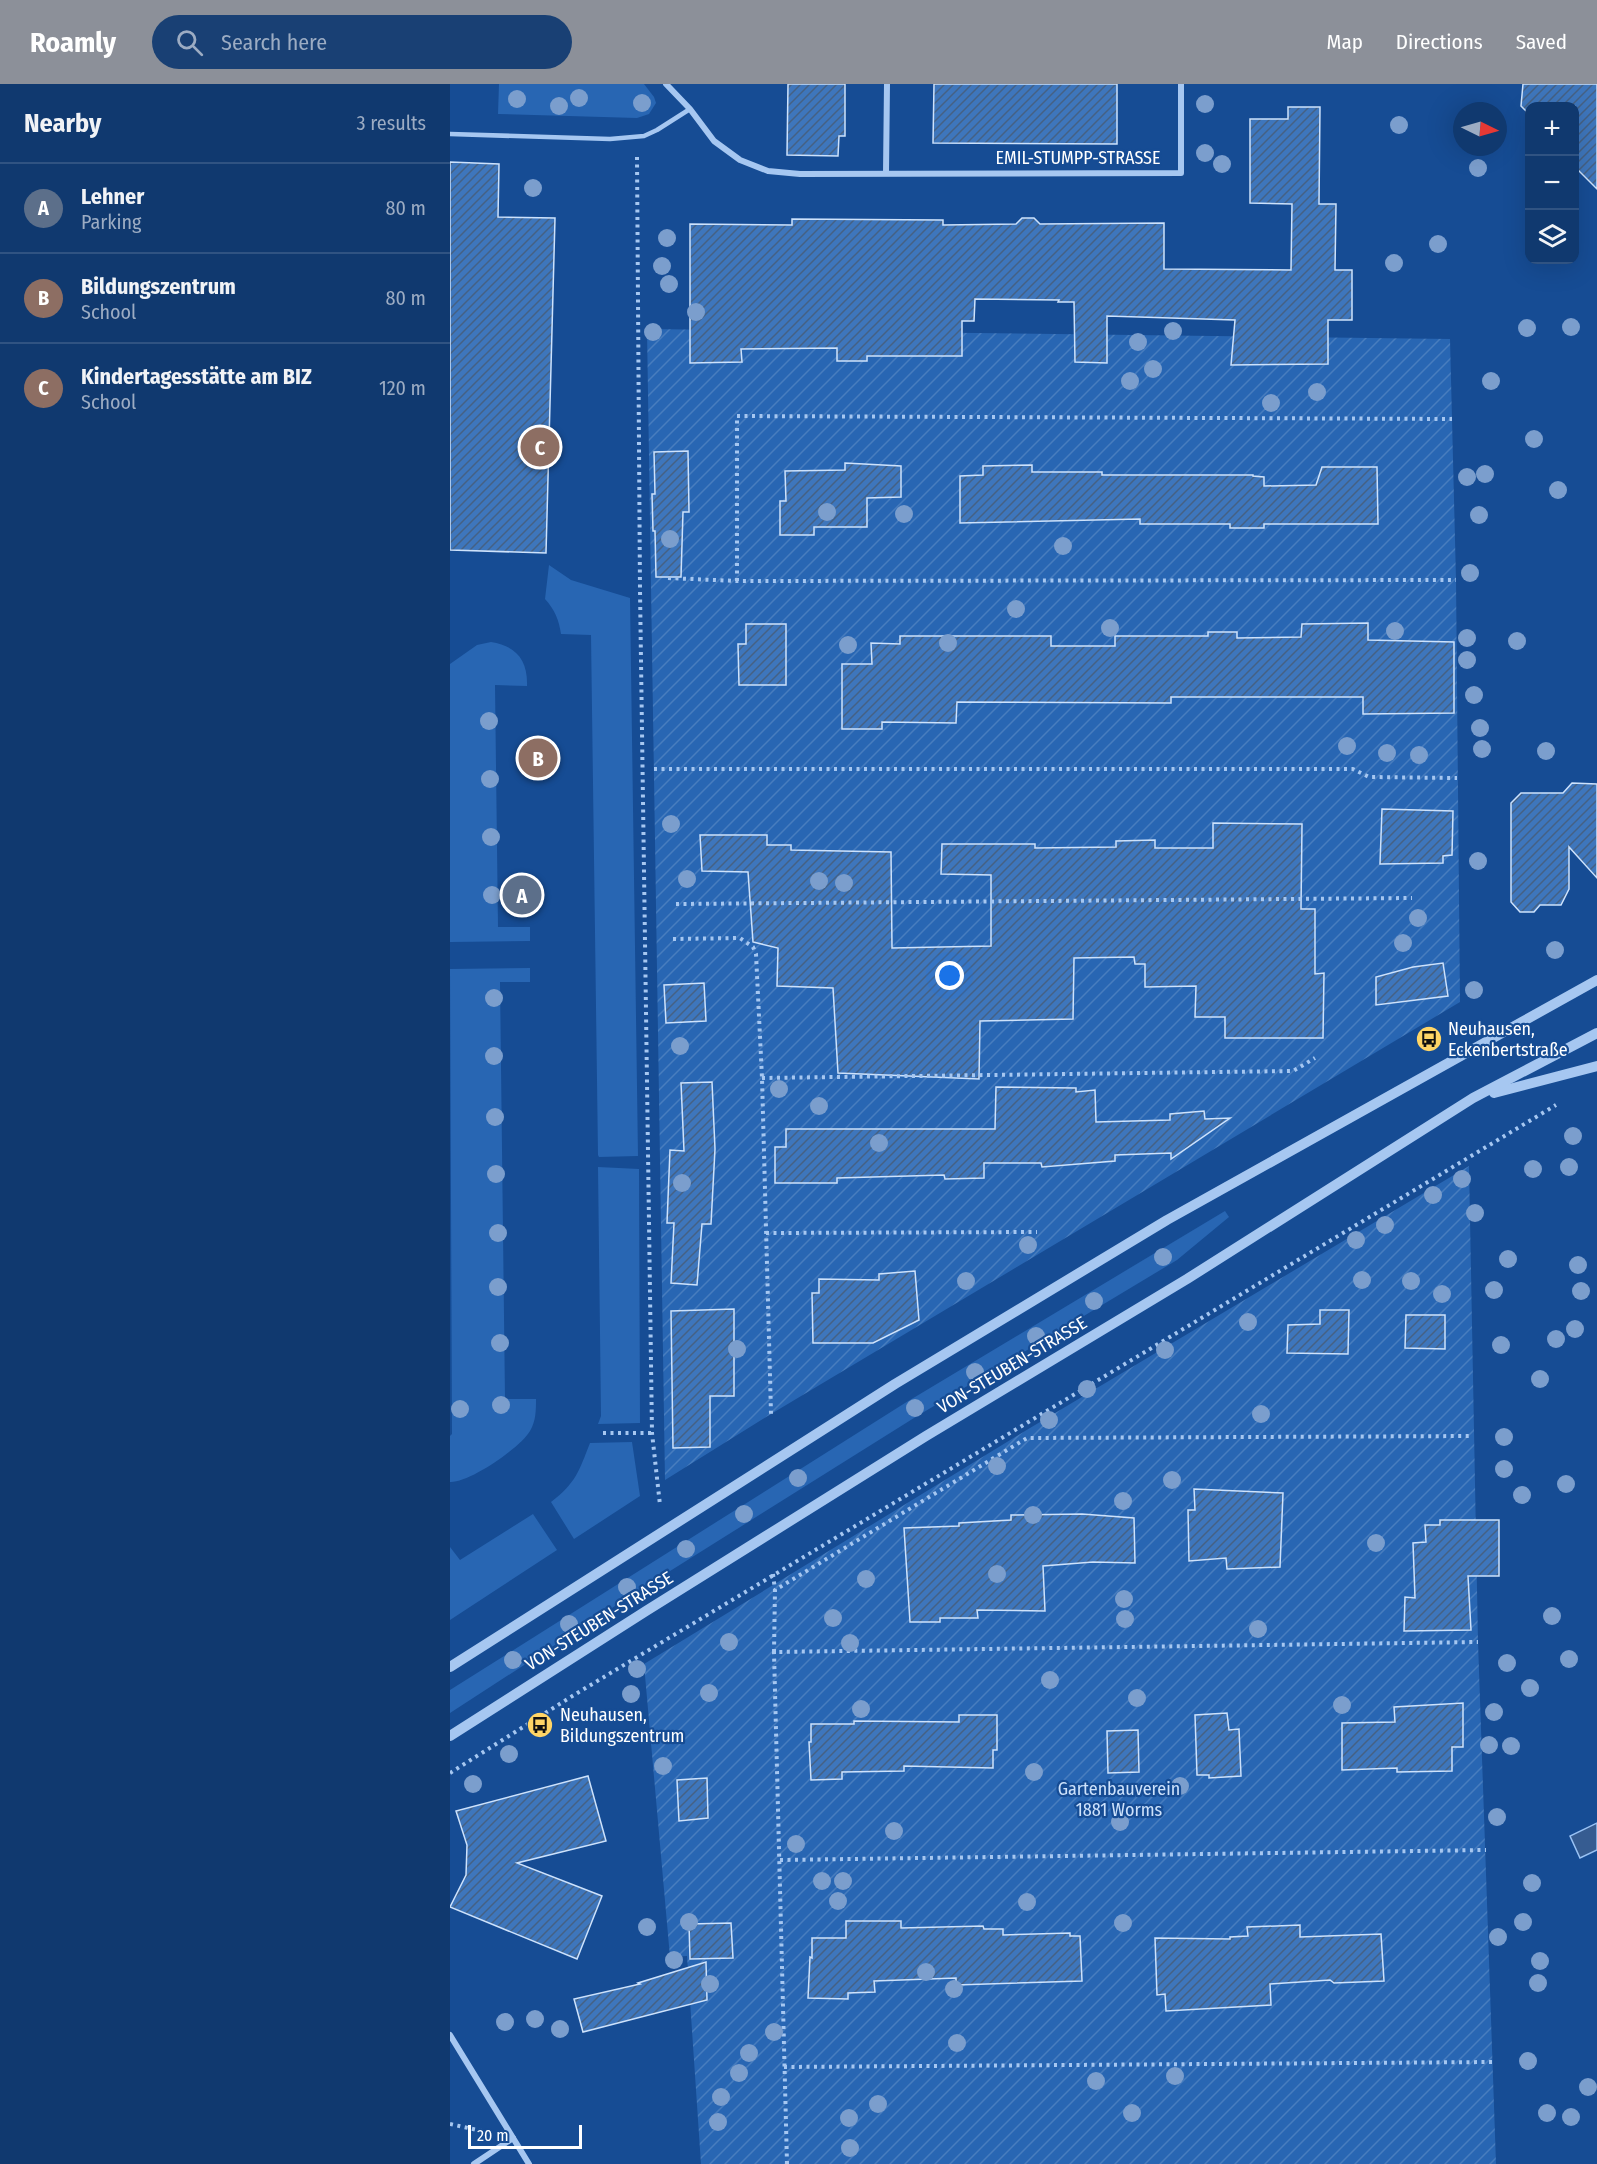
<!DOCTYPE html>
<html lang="en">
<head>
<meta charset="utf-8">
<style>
  body { margin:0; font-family:"Fira Sans Condensed",sans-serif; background:#194074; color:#f1f3f6 }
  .controls { position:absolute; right:18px; top:18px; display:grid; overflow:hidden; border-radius:12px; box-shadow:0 6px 24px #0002 }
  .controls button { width:54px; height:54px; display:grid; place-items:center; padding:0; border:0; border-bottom:2px solid #305382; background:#10396f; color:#f1f3f6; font:30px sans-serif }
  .compass { position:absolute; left:1003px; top:18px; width:54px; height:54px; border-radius:50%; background:#10396f; box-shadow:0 6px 24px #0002; rotate:95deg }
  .scale { position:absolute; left:18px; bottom:15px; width:114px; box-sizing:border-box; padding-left:6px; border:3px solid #fff; border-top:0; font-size:16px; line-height:21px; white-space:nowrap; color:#fff; -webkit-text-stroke:4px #164c94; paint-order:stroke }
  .you { position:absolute; left:500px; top:892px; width:21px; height:21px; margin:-15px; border:4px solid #fff; border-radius:50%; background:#1a73e8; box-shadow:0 0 0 9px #1a73e833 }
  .badge { display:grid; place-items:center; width:39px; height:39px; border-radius:50%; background:#8c9099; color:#fff; font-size:20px; font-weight:700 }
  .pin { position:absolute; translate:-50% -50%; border:3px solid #fff; box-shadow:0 2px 6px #0006 }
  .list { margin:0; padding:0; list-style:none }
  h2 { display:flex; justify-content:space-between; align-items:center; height:78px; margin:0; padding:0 24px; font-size:26px }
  h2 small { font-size:20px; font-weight:400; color:#9cacc3 }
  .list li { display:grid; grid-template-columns:39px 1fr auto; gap:18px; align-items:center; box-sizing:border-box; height:90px; padding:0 24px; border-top:2px solid #305382 }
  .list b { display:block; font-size:22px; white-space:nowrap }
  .list p { margin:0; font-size:20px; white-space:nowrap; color:#9cacc3 }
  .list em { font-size:20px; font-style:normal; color:#9cacc3 }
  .icon { flex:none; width:33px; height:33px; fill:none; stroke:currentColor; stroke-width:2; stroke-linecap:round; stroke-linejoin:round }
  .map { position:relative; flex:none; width:1147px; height:2080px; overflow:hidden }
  header { display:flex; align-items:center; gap:36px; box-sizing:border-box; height:84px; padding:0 30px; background:#8c9099; color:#fff }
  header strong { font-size:28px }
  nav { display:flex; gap:33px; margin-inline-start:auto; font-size:21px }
  .search { width:420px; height:54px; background:#194074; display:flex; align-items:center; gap:15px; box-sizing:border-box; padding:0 21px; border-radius:33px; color:#9cacc3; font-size:22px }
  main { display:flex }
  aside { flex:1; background:#10396f }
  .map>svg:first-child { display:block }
  .grass { fill:#2866b3 }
  .garden { fill:url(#garden-furrows) }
  .water { fill:#365c91; stroke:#99c2f4; stroke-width:1.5 }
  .building { fill:url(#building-hatch); stroke:#cde2fc; stroke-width:1.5 }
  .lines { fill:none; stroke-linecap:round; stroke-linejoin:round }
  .path { stroke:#a6c7f1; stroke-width:4; stroke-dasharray:3 4.5; stroke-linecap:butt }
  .service { stroke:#a6c7f1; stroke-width:4.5 }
  .minor { stroke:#a6c7f1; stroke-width:6 }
  .tertiary { stroke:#a6c7f1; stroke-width:10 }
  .tree { fill:#7b9ecd }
  .labels { text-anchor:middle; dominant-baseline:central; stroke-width:4.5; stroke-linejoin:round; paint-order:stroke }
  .street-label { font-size:18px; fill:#fff; stroke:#164c94 }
  .poi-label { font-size:18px; fill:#fff; stroke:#164c94; text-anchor:start }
  .park-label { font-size:18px; fill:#cde2fc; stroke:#164c94 }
</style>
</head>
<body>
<header>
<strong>Roamly</strong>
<div class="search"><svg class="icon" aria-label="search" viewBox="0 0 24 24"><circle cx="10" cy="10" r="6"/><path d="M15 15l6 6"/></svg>Search here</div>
<nav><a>Map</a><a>Directions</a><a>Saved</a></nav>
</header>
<main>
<aside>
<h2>Nearby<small>3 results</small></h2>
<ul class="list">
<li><span class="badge" style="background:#5c6f8a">A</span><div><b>Lehner</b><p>Parking</p></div><em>80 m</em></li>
<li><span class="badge" style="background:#8d6e63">B</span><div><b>Bildungszentrum</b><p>School</p></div><em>80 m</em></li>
<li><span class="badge" style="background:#8d6e63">C</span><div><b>Kindertagesstätte am BIZ</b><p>School</p></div><em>120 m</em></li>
</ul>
</aside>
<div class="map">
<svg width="1147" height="2080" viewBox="0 0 1147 2080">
  <defs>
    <pattern id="garden-furrows" width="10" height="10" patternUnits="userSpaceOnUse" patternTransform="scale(1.5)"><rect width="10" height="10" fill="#2866b3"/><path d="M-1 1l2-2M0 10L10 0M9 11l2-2" fill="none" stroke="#487dbe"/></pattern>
    <pattern id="building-hatch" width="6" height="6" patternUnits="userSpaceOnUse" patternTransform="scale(1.5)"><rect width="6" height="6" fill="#3e76bc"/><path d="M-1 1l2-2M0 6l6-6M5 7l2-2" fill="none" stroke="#456184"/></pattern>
  </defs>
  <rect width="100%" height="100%" fill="#164c94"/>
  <g class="grass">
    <polygon points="49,0 194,0 204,13 206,19 199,30 187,34 48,30"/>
    <path d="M99,481l22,15 59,18 8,558 -39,1 -1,-2 -7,-520 -30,-1c-2,-14 -6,-24 -16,-35z"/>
    <path d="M41,558c25,4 37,18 36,44l-32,-1 3,242h32v14l-80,1v-278l27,-19z"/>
    <path d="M80,884v14h-30l5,417h31c0,11 0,22 -6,32 -10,17 -61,52 -80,51v-46l2,-2 -2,-465z"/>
    <polygon points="148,1083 189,1085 190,1339 148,1340 151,1332"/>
    <polygon points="775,1127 779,1133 727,1176 464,1334 185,1509 0,1629 0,1606 455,1319"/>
    <path d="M182,1358l8,54 -66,43 -23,-37c25,-19 28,-31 39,-59z"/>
    <polygon points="83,1430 107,1466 0,1536 0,1463 10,1476"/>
  </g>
  <g class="garden">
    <polygon points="197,245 1000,255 1006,496 1010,918 321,1330 215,1396"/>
    <polygon points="1019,1082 1028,1558 1046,2080 251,2080 237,1872 220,1873 194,1580 580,1344"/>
  </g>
  <polygon class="water" points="1147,1739 1147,1766 1130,1774 1120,1752"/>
  <g class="building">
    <polygon points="338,0 395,0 395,52 389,52 388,72 337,71"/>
    <polygon points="484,0 667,0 667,60 483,59"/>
    <polygon points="1073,0 1147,0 1147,105 1125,83 1125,22 1080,22 1080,38 1076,34 1076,27 1071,22"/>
    <polygon points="838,23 870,23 869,120 886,120 885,186 902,186 902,236 878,236 878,280 781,281 785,236 657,232 657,279 625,278 624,218 608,218 609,216 525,215 524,237 512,237 512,272 417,272 417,277 387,277 387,264 291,265 292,278 240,279 240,140 342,141 342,135 493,136 493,141 566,140 572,134 584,134 590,140 714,139 714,185 841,186 842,120 800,119 800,35 838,35"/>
    <polygon points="0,78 49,80 48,133 105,134 96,469 0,466"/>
    <polygon points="238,367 239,428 233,428 231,493 206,493 205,447 203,447 202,410 205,410 204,368"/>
    <polygon points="395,379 451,382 451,413 417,414 417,443 364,443 364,451 330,451 330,417 336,417 335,387 395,386"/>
    <polygon points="582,381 582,388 652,388 652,391 803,391 803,392 814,393 814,402 866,401 872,383 927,383 928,440 814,440 814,444 780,444 780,440 690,440 690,435 510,439 510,392 533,391 533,382"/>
    <polygon points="918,539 918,556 1004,558 1004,629 913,630 913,613 721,613 721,619 507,618 506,639 432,638 432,645 392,645 392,580 422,580 421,559 450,560 450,552 601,552 601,562 665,562 665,552 758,552 758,548 787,548 787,554 851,553 852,540"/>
    <polygon points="296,540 336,540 336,601 289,601 288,560 296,560"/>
    <polygon points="1122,699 1147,700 1147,794 1119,763 1119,805 1111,821 1090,821 1084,828 1070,828 1061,818 1061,719 1071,709 1113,709"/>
    <polygon points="932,725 1003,727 1002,771 993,772 993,779 930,780"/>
    <polygon points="763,739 852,740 851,825 865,825 865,890 874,889 873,954 775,954 775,933 745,933 746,902 695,903 695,880 685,880 684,873 624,874 623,935 530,937 529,995 388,989 383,904 327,902 328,864 303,858 298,788 252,787 250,751 317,751 317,761 341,761 341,766 441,768 442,864 541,862 541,791 491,790 492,760 585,760 585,764 666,763 666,757 705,756 705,764 763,764"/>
    <polygon points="993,879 998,912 926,921 926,893 963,883"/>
    <polygon points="254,899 256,937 216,939 214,901"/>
    <polygon points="262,998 265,1065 261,1140 252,1140 247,1201 221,1199 224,1139 217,1139 220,1066 234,1067 231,999"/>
    <polygon points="546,1003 626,1004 626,1008 645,1006 646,1038 720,1036 720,1030 754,1027 755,1035 780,1034 721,1075 721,1069 665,1071 665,1077 592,1083 591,1079 534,1079 534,1094 495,1095 494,1091 387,1094 387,1099 325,1099 325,1063 336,1063 336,1045 545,1045"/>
    <polygon points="465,1187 469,1236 423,1259 363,1259 362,1209 369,1209 369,1195 429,1196 429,1190"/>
    <polygon points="284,1225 284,1312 260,1312 260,1363 223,1364 221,1227"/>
    <polygon points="870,1226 899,1226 898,1270 837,1269 838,1241 870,1240"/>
    <polygon points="956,1231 995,1231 995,1265 955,1264"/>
    <polygon points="744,1405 833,1409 830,1483 777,1485 776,1474 739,1477 738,1426 745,1426"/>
    <polygon points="632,1430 684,1434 685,1479 643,1478 593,1482 595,1527 527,1526 528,1534 490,1534 490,1538 460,1538 454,1444 509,1442 509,1439 561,1436 561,1431"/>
    <polygon points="990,1436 1049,1436 1049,1492 1018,1492 1021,1546 954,1547 955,1513 965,1514 963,1459 976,1458 975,1441 990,1441"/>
    <polygon points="1013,1619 1013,1663 1002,1663 1002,1687 947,1688 947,1684 892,1686 892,1639 945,1638 944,1623"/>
    <polygon points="777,1629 779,1646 789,1645 791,1692 759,1694 759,1691 747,1691 745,1631"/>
    <polygon points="509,1631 547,1631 547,1666 543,1666 543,1684 454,1682 454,1687 392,1688 392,1695 361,1696 359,1658 361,1658 361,1640 404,1640 404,1637 509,1638"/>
    <polygon points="688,1646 689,1688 658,1689 657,1647"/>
    <polygon points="138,1692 156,1757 67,1779 152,1812 127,1875 0,1823 16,1791 17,1761 6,1727"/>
    <polygon points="257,1694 258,1734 229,1737 227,1696"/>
    <polygon points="396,1837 451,1837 451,1844 533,1842 534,1845 553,1845 553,1851 620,1849 620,1852 630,1852 632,1897 506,1901 506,1894 424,1897 425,1908 398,1909 398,1915 358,1914 360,1873 362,1874 362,1854 396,1854"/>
    <polygon points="281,1839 283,1874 240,1875 239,1840"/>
    <polygon points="850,1841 850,1853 931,1850 934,1897 884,1899 880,1896 820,1900 821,1921 716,1927 715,1910 707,1911 705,1854 780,1855 780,1853 798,1852 797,1843"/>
    <polygon points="256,1878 257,1916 133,1948 124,1915 190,1900 188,1899"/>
  </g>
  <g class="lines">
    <g class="path">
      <polyline points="187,73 190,506 202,1349 210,1421"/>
      <polyline points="218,494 287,497 1006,496"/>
      <polyline points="287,497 287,332 1002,335"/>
      <polyline points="204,685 903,685 919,693 1007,694"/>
      <polyline points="226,820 962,814"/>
      <polyline points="223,855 290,854 303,863 306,870 312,994 321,1330"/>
      <polyline points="312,994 843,987 865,974"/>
      <polyline points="316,1149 587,1148"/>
      <polyline points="153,1349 202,1349"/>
      <polyline points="323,1490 325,1506"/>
      <polyline points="324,1568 325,1506 577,1354 1023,1352"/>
      <polyline points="0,1689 124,1611 1106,1021"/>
      <polyline points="330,1776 1036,1766"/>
      <polyline points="334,1983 1042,1978"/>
      <polyline points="0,2040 32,2047"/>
      <polyline points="337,2080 324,1568 1028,1558"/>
    </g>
    <polyline class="service" points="0,50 160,55 194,52 207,46 240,25"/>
    <g class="minor">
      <polyline points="216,0 240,25 264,57 290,76 318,87 350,90 731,89 731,0"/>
      <polyline points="436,89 437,0"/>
      <polyline points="0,1951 79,2080"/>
      <polyline points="24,2080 63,2054"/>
    </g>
    <g class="tertiary">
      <polyline points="1044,1009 1147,982"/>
      <polyline points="0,1583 445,1300 717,1136 1147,896"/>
      <polyline points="0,1652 196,1527 476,1352 737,1195 1023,1014 1147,949"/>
    </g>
  </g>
  <g class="tree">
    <circle cx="129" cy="14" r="9"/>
    <circle cx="67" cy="15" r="9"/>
    <circle cx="192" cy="19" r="9"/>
    <circle cx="755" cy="20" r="9"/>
    <circle cx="109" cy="22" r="9"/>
    <circle cx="949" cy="41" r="9"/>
    <circle cx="755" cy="69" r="9"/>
    <circle cx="772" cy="80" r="9"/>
    <circle cx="1028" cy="84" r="9"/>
    <circle cx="83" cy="104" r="9"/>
    <circle cx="217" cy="154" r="9"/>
    <circle cx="988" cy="160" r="9"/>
    <circle cx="944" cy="179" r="9"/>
    <circle cx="212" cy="182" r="9"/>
    <circle cx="219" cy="200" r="9"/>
    <circle cx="246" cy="228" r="9"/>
    <circle cx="1121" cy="243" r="9"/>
    <circle cx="1077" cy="244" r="9"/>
    <circle cx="723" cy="247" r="9"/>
    <circle cx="203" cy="248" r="9"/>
    <circle cx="688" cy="258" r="9"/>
    <circle cx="703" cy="285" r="9"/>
    <circle cx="680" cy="297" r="9"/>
    <circle cx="1041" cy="297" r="9"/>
    <circle cx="867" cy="308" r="9"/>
    <circle cx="821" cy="319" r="9"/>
    <circle cx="1084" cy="355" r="9"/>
    <circle cx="1035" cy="390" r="9"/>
    <circle cx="1017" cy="393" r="9"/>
    <circle cx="1108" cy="406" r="9"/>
    <circle cx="377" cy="428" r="9"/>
    <circle cx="454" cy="430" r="9"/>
    <circle cx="1029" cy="431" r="9"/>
    <circle cx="220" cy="455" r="9"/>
    <circle cx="613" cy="462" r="9"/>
    <circle cx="1020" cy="489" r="9"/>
    <circle cx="566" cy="525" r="9"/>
    <circle cx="660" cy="544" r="9"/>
    <circle cx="945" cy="547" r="9"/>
    <circle cx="1017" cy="554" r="9"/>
    <circle cx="1067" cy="557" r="9"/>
    <circle cx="498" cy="559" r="9"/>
    <circle cx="398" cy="561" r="9"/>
    <circle cx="1017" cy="576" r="9"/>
    <circle cx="1024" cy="611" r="9"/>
    <circle cx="39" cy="637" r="9"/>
    <circle cx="1030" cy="644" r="9"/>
    <circle cx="897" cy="662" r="9"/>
    <circle cx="1032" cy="665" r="9"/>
    <circle cx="1096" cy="667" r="9"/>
    <circle cx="937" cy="669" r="9"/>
    <circle cx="969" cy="671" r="9"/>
    <circle cx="40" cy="695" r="9"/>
    <circle cx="221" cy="740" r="9"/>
    <circle cx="41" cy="753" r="9"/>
    <circle cx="1028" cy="777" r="9"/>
    <circle cx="237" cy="795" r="9"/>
    <circle cx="369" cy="797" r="9"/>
    <circle cx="394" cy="799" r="9"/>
    <circle cx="42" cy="811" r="9"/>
    <circle cx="968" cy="834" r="9"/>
    <circle cx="953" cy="859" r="9"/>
    <circle cx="1105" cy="866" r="9"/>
    <circle cx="1024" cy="906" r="9"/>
    <circle cx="44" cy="914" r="9"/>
    <circle cx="230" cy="962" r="9"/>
    <circle cx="44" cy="972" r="9"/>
    <circle cx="329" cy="1005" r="9"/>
    <circle cx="369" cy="1022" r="9"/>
    <circle cx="45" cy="1033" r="9"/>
    <circle cx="1123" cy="1052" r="9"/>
    <circle cx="429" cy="1059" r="9"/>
    <circle cx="1119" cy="1083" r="9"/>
    <circle cx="1083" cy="1085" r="9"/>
    <circle cx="46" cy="1090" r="9"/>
    <circle cx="1012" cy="1095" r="9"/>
    <circle cx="232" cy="1099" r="9"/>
    <circle cx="983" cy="1111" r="9"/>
    <circle cx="1025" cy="1129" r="9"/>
    <circle cx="935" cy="1141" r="9"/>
    <circle cx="48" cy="1149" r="9"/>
    <circle cx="906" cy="1156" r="9"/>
    <circle cx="578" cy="1161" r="9"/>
    <circle cx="713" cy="1173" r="9"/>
    <circle cx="1058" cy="1175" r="9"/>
    <circle cx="1128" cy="1181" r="9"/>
    <circle cx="912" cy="1196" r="9"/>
    <circle cx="516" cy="1197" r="9"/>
    <circle cx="961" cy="1197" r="9"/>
    <circle cx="48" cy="1203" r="9"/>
    <circle cx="1044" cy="1206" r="9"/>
    <circle cx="1131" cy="1207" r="9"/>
    <circle cx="992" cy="1210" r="9"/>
    <circle cx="644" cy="1217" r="9"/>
    <circle cx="798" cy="1238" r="9"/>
    <circle cx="1125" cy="1245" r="9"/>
    <circle cx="586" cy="1252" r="9"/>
    <circle cx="1106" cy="1255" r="9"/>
    <circle cx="50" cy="1259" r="9"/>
    <circle cx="1051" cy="1261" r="9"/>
    <circle cx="287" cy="1265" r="9"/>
    <circle cx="715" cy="1266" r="9"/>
    <circle cx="525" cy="1288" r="9"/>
    <circle cx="1090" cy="1295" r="9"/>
    <circle cx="637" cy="1305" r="9"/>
    <circle cx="51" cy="1321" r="9"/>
    <circle cx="465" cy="1324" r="9"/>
    <circle cx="10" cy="1325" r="9"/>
    <circle cx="811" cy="1330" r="9"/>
    <circle cx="599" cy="1336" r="9"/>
    <circle cx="1054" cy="1353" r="9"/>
    <circle cx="547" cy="1382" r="9"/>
    <circle cx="1054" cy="1385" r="9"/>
    <circle cx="348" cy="1394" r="9"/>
    <circle cx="722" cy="1396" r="9"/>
    <circle cx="1116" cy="1400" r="9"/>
    <circle cx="1072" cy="1411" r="9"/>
    <circle cx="673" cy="1417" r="9"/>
    <circle cx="294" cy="1430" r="9"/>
    <circle cx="583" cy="1431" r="9"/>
    <circle cx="926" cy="1459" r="9"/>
    <circle cx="236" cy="1465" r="9"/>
    <circle cx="547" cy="1490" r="9"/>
    <circle cx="416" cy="1495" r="9"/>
    <circle cx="177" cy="1503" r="9"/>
    <circle cx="674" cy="1515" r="9"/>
    <circle cx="1102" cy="1532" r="9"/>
    <circle cx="383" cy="1534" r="9"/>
    <circle cx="675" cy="1535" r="9"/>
    <circle cx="119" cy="1540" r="9"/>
    <circle cx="808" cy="1545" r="9"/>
    <circle cx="279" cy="1558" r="9"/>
    <circle cx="400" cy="1559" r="9"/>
    <circle cx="1119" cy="1575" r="9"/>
    <circle cx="63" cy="1576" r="9"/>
    <circle cx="1057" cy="1579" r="9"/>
    <circle cx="187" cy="1585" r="9"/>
    <circle cx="600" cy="1596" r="9"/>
    <circle cx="1080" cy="1604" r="9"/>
    <circle cx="259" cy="1609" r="9"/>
    <circle cx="181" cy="1610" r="9"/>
    <circle cx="687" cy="1614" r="9"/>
    <circle cx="892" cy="1621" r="9"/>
    <circle cx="411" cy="1625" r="9"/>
    <circle cx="1044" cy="1628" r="9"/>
    <circle cx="1039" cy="1661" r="9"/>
    <circle cx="1061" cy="1662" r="9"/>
    <circle cx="59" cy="1670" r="9"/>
    <circle cx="213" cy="1682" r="9"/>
    <circle cx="584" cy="1688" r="9"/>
    <circle cx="23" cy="1700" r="9"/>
    <circle cx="730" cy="1702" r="9"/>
    <circle cx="1047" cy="1733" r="9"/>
    <circle cx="670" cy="1738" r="9"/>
    <circle cx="444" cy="1747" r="9"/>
    <circle cx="346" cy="1760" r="9"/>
    <circle cx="372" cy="1797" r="9"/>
    <circle cx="393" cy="1797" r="9"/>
    <circle cx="1082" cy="1799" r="9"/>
    <circle cx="388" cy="1817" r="9"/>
    <circle cx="577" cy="1818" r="9"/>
    <circle cx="239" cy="1838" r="9"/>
    <circle cx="1073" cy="1838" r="9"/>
    <circle cx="673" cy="1839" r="9"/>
    <circle cx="197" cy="1843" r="9"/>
    <circle cx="1048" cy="1853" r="9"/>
    <circle cx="224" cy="1876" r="9"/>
    <circle cx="1090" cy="1877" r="9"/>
    <circle cx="476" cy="1888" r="9"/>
    <circle cx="1088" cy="1899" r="9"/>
    <circle cx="260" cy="1900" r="9"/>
    <circle cx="504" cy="1905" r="9"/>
    <circle cx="85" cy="1935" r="9"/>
    <circle cx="55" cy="1938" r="9"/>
    <circle cx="110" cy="1945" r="9"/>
    <circle cx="324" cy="1948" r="9"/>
    <circle cx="507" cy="1959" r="9"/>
    <circle cx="299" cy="1969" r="9"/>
    <circle cx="1078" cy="1977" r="9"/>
    <circle cx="289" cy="1989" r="9"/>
    <circle cx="725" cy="1992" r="9"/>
    <circle cx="646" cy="1997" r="9"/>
    <circle cx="1138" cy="2003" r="9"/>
    <circle cx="271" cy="2013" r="9"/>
    <circle cx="428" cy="2020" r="9"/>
    <circle cx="682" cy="2029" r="9"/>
    <circle cx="1097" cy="2029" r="9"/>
    <circle cx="1121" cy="2033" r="9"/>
    <circle cx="399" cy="2034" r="9"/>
    <circle cx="268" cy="2038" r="9"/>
    <circle cx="400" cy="2064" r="9"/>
  </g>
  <defs>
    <g id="bus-disc" transform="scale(1.35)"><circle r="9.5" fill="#ffd566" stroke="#164c94"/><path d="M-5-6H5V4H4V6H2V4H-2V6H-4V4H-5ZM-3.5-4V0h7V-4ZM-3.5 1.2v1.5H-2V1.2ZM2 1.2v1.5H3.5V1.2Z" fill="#111"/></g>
  </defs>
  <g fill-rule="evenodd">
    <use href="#bus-disc" x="979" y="955"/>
    <use href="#bus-disc" x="90" y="1641"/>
  </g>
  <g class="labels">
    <g class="street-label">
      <text x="628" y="74">EMIL-STUMPP-STRASSE</text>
      <text transform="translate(562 1281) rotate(-31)">VON-STEUBEN-STRASSE</text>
      <text transform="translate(149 1537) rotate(-32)">VON-STEUBEN-STRASSE</text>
    </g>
    <g class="poi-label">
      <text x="998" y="945">Neuhausen,<tspan x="998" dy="21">Eckenbertstraße</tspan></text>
      <text x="110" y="1631">Neuhausen,<tspan x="110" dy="21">Bildungszentrum</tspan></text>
    </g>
    <g class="park-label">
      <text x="669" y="1705">Gartenbauverein<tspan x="669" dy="21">1881 Worms</tspan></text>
    </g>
  </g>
</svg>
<div class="controls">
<button>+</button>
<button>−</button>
<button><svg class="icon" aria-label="layers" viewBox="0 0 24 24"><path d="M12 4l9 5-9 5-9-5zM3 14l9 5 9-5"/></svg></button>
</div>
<svg class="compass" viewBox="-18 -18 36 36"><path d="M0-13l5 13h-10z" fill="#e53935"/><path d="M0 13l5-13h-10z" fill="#9cacc3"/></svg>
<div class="scale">20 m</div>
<div class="you"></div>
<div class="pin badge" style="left:72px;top:811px;background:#5c6f8a">A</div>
<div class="pin badge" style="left:88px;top:674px;background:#8d6e63">B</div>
<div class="pin badge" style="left:90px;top:363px;background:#8d6e63">C</div>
</div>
</main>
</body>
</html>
